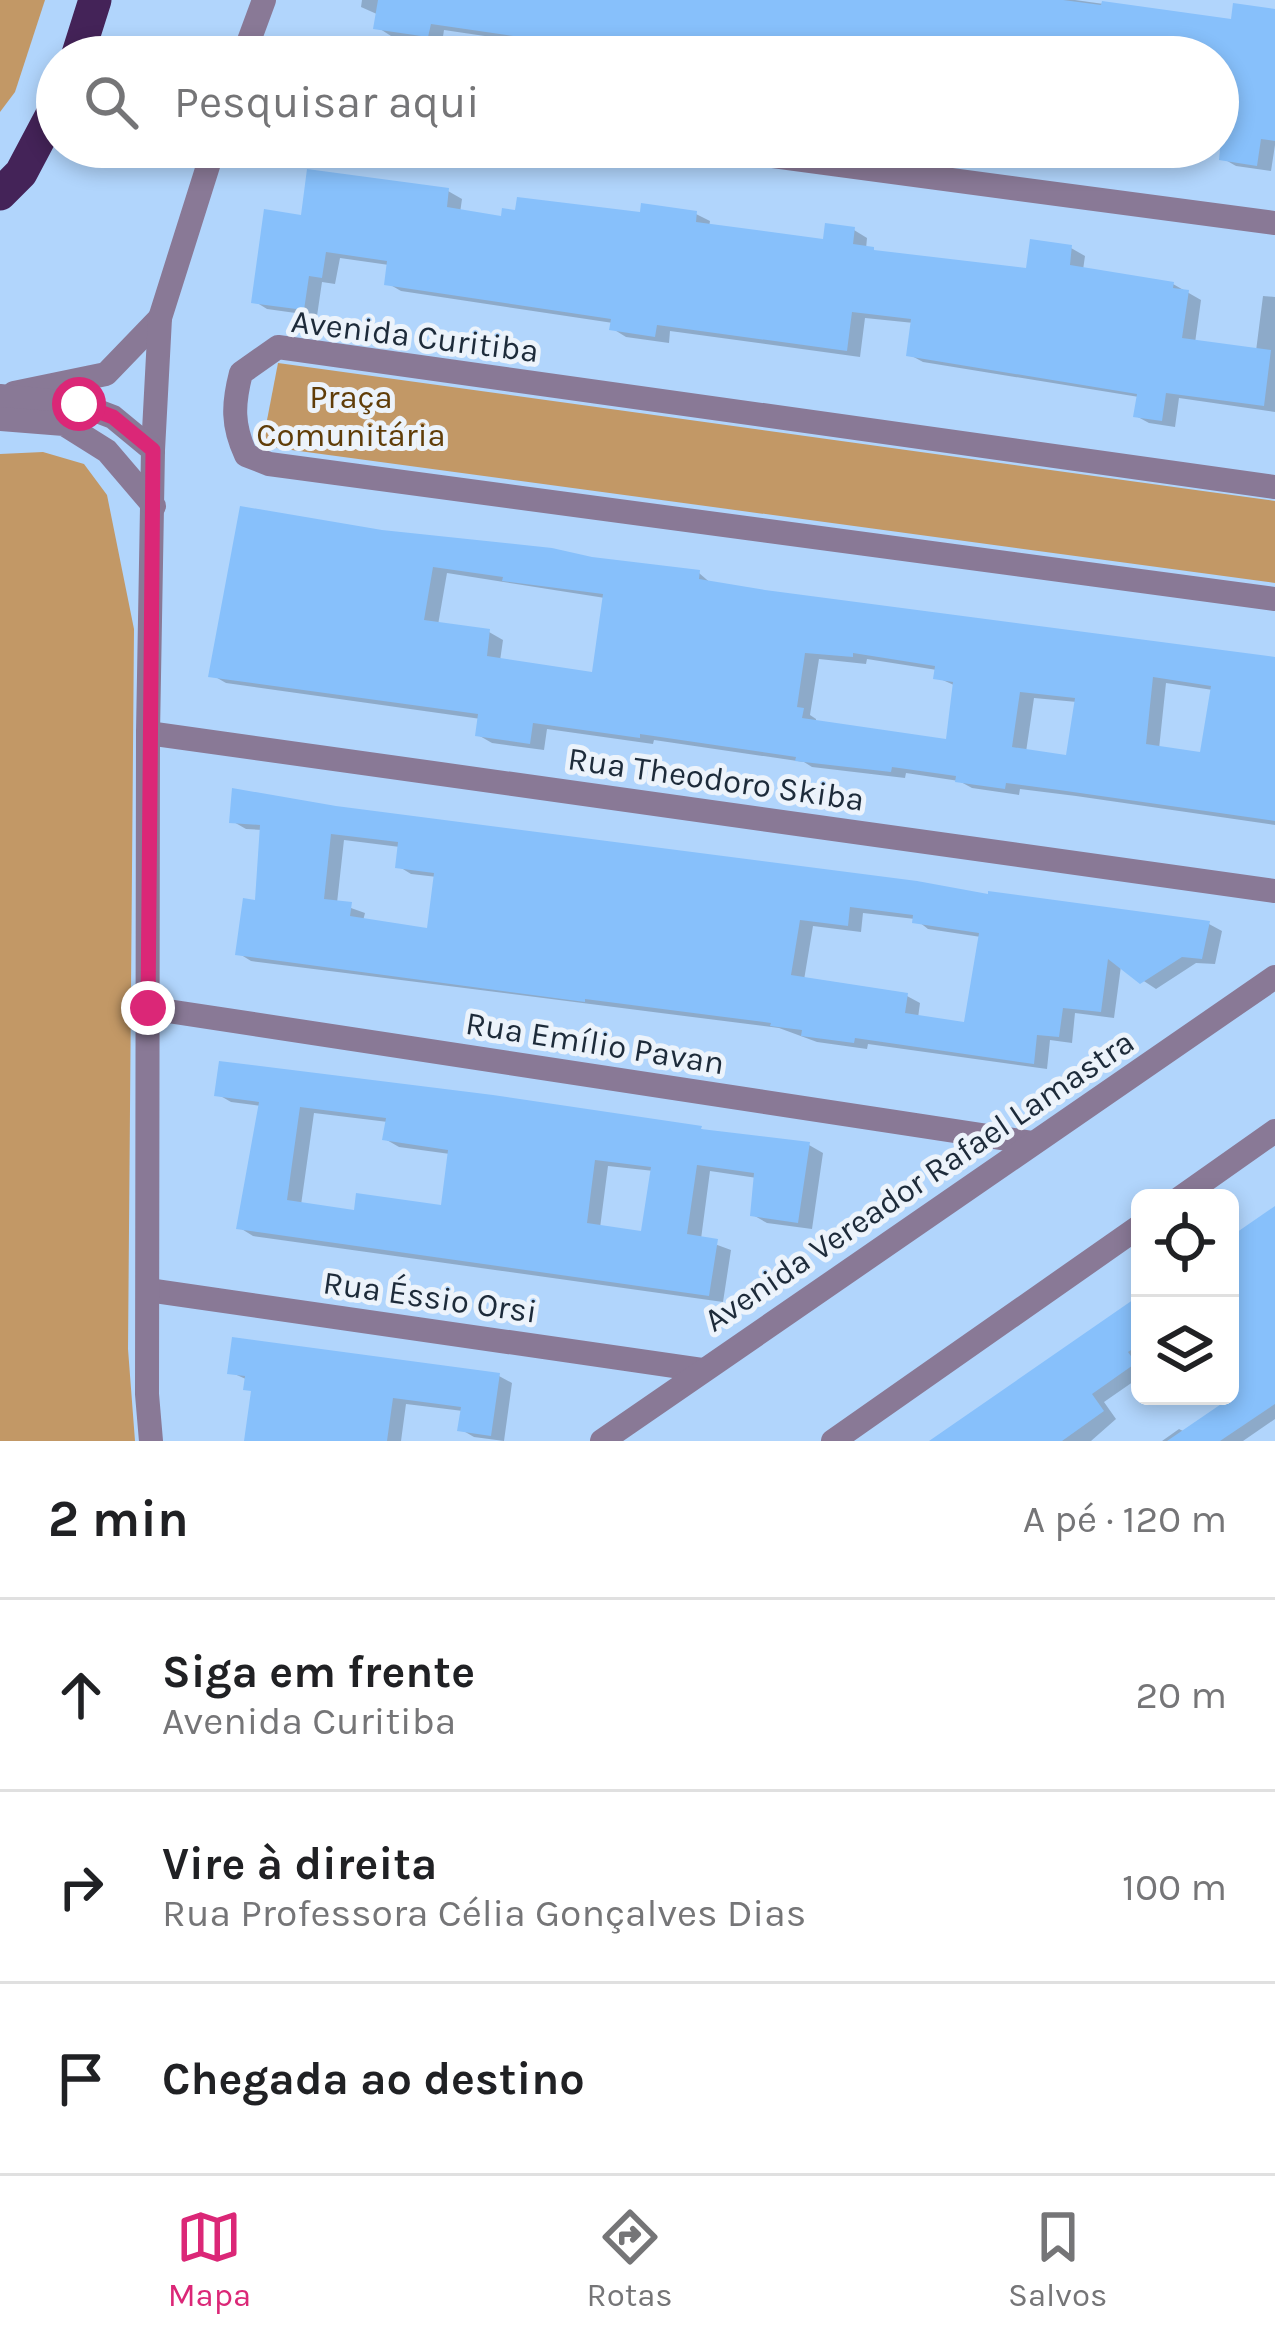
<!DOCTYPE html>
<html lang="pt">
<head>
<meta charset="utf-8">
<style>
  body { margin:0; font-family:Karla,sans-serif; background:#f6f6f6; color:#202124 }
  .controls { position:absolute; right:36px; bottom:36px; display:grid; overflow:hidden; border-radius:18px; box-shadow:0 6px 18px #0003 }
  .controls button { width:108px; height:108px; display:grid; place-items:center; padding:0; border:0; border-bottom:3px solid #e0e0e0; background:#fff; color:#202124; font:60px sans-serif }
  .stop { position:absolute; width:36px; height:36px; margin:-27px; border:9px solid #db2777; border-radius:50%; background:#fff }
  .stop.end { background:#db2777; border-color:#fff; box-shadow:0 3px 12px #0008 }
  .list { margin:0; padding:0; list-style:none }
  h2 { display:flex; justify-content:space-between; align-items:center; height:156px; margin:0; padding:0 48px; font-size:51px }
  h2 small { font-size:39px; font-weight:400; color:#757577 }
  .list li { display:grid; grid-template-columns:78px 1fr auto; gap:36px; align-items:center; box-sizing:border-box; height:192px; padding:0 48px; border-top:3px solid #e0e0e0 }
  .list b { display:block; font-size:45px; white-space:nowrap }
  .list p { margin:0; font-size:39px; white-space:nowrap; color:#757577 }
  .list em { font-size:39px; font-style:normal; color:#757577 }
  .icon { flex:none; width:66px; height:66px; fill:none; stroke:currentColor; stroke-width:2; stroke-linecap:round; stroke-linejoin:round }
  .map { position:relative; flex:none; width:1275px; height:1441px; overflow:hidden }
  .search { position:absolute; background:#fff; box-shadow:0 6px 18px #0003; left:36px; right:36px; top:36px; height:132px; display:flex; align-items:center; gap:30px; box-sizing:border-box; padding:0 42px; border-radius:66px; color:#757577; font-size:45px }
  .sheet { height:732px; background:#fff }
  nav { display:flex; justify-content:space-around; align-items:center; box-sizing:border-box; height:168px; border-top:3px solid #e0e0e0; background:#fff; font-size:33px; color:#757577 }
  nav a { display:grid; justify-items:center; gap:6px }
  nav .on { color:#db2777 }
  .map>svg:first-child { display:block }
  .green { fill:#c29866 }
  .shadow { fill:#0003; fill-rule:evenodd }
  .building { fill:#87c0fb; fill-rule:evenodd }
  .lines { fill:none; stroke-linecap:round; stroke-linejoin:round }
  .minor { stroke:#897996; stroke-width:24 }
  .tertiary { stroke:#897996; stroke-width:24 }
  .trunk { stroke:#442358; stroke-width:33 }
  .route { stroke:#db2777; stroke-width:15 }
  .labels { text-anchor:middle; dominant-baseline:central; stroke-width:10; stroke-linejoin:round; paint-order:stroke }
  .street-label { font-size:33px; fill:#1d2b3a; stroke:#ecf3fb }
  .park-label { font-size:33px; fill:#603d08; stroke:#ecf3fb }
</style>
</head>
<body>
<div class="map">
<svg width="1275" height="1441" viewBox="0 0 1275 1441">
  <rect width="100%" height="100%" fill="#b1d5fc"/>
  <g class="green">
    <polygon points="0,0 45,0 15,92 0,112"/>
    <polygon points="278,363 1275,501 1275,583 262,446"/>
    <polygon points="43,452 84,464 107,495 134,629 128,1349 135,1441 0,1441 0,454"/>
  </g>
  <g class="shadow">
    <polygon points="362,0 1075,0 1234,22 1275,12 1275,145 1271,171 1236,166 1222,158 1225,133 1218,132 1218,57 745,57 708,51 707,57 625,57 444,30 442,43 391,36 377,27 379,15 361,7"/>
    <polygon points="448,191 462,199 460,213 503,219 696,214 710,221 709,227 825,243 854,230 867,238 866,249 882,254 1029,272 1071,248 1085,256 1083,270 1173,284 1201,300 1195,343 1256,351 1263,296 1275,297 1275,412 1179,398 1175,427 1149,423 1136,416 1139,397 923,362 910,355 914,323 865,318 860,357 670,331 669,343 626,337 613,329 613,323 401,291 387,283 389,265 340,258 335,284 322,282 317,316 267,309 254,301 303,218"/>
    <path d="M382,533l317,40 14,12 562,74v166l-199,-29 -56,-7 -1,6 -47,-7 -13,-7 -53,-8 -1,5 -93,-11 -8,-5 -150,-22 -1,4 -106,-15 -3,21 -52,-7 -14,-8 3,-16 -255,-36 -14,-8zM447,573l158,25 -10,77 -95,-14 3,-21 -14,-8 -51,-7zM819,659l47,5 1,-5 70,11 -1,7 20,9 -8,57 -132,-20v-4l-6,-4zM1166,683l47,7 -10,66 -44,-7zM1034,698l43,4 -9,56 -42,-6z"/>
    <path d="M335,809l874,115 13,7 -7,33 -19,-1 -40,26 -35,-23 -7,52 -39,-5 -3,30 -22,-3 -3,29 -179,-25 -1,5 -50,-7 -38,-14 -528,-67 -13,-8 20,-50 5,-73 -17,-1 -14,-8zM344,840l56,7 -2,19 13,8 26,3 -7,55 -67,-11 2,-8 -28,-10zM863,913l52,6 13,10 53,8 -14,88 -49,-7 2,-15 -13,-7 -103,-16 9,-54 48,6z"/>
    <path d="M217,1094l484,35 8,4 100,12 14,8 -11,76 -45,-6 -14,-8 4,-37 -47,-7 -9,68 30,11 -8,52 -470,-66 -13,-8 21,-122 -30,-4zM314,1113l74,9 -3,17 14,8 51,7 -6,54 -88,5 -55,-8zM608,1166l46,5 -10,63 -44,-6z"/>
    <polygon points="1275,1208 1275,1419 1243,1441 1162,1441 1179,1429 1185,1432 1233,1400 1230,1239"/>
    <polygon points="1140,1300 1140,1377 1104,1402 1116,1419 1091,1441 940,1441 938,1438"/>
    <polygon points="230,1372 499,1376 512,1383 504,1441 474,1437 460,1429 463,1411 406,1404 401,1441 247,1441 254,1392 248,1380"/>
  </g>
  <g class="building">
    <polygon points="378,0 1063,0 1101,5 1102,1 1231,19 1233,3 1275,9 1275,141 1261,139 1257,166 1219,160 1222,129 1218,128 1218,57 750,57 750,54 694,45 692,57 659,57 431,24 428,37 373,29"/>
    <polygon points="307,169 449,188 447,207 501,216 502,208 515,210 517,197 640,212 641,203 697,211 696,222 823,239 825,223 855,227 853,244 874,247 874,250 1026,268 1030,239 1072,245 1070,265 1174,282 1173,288 1189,290 1182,338 1271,350 1264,406 1166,393 1162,421 1133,417 1137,394 906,356 911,319 852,312 847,351 657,325 655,337 609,330 611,319 384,285 387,261 326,252 322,278 309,276 304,310 251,303 264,209 301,215"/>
    <path d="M240,506l142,24 170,18 40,9 108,13 -1,9 66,11 510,67v164l-216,-31 -53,-7 -1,6 -50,-7 1,-6 -64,-9 -1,5 -96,-11 1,-4 -156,-23v4l-107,-15 -3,21 -55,-8 3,-22 -270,-37zM433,567l70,10 -1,4 101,13 -11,78 -105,-16 3,-27 -66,-9zM805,653l48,4v-4l82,13 -2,13 20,3 -7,57 -144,-21 2,-10 -7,-1zM1153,677l58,9 -11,66 -54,-8zM1020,692l55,6 -9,57 -54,-8z"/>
    <path d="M232,788l104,18 581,75 71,13v-3l222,30 -8,38 -20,-2 -42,27 -32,-25 -7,53 -38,-4 -4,29 -22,-2 -3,29 -179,-26 -1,5 -53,-7 1,-6 -32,-4 1,-3 -186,-24v3l-350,-47 8,-57 12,2 5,-75 -31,-2zM331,834l67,8 -3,26 39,5 -7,55 -77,-12 2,-14 -28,-3zM850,907l63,8 -1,8 67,10 -15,89 -59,-9 3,-20 -117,-18 9,-55 48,6z"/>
    <path d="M219,1061l274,34 209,31 -1,3 109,13 -12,81 -48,-7 4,-43 -57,-8 -10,69 31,5 -9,57 -473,-67 23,-127 -45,-6zM300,1107l86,11 -4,22 66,10 -7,55 -85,-12 -2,17 -67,-10zM595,1160l56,7 -10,64 -54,-8z"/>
    <polygon points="1275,1206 1275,1404 1220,1441 1167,1441 1230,1398 1230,1237"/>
    <polygon points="1140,1295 1140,1344 1128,1352 1136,1363 1092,1394 1104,1411 1062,1441 929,1441"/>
    <polygon points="232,1337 500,1373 491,1436 457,1431 461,1407 393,1398 387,1441 244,1441 251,1391 243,1390 245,1376 227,1374"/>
  </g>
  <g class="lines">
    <g class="minor">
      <polyline points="243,57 264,0"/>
      <polyline points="704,147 1275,223"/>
      <polyline points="14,393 106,374 160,318"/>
      <polyline points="153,450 160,318 214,147"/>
      <path d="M1275,487l-997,-140 -37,26c-8,31 -9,52 5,82l23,9 1006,135"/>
      <polyline points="148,733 1275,891"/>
      <polyline points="148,1008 1033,1143"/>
      <polyline points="148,1290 702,1370"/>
    </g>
    <g class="tertiary">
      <polyline points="0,396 79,404 113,417 153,450 148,733 147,1394 151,1441"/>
      <polyline points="0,419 64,424 107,451 154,506"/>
      <polyline points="1180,1198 1275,1131"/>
      <polyline points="602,1441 1275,977"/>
      <polyline points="833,1441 1140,1226"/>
    </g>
    <g class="trunk">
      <polyline points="77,57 95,0"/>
      <polyline points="0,194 21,173 57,105"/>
    </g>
  </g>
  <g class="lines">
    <polyline class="route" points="79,404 113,417 153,450 148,1008"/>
  </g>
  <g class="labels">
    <g class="street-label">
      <text transform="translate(415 336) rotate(7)">Avenida Curitiba</text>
      <text transform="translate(716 779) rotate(8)">Rua Theodoro Skiba</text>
      <text transform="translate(595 1043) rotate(9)">Rua Emílio Pavan</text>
      <text transform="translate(919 1181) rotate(-34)">Avenida Vereador Rafael Lamastra</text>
      <text transform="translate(430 1297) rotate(8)">Rua Éssio Orsi</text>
    </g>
    <g class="park-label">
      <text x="351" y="397">Praça<tspan x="351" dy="38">Comunitária</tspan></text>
    </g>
  </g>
</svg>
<div class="controls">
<button><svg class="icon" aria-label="locate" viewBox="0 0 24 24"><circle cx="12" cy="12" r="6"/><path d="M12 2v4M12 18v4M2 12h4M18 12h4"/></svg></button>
<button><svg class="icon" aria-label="layers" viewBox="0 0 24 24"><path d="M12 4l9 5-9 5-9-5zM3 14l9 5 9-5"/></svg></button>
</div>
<div class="stop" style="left:79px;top:404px"></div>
<div class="stop end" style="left:148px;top:1008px"></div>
<div class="search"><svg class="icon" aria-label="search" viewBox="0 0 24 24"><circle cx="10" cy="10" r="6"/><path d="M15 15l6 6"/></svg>Pesquisar aqui</div>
</div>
<section class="sheet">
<h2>2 min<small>A pé · 120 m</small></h2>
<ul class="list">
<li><svg class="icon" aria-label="ahead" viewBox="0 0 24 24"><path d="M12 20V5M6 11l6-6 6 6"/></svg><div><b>Siga em frente</b><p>Avenida Curitiba</p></div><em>20 m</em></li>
<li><svg class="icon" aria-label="right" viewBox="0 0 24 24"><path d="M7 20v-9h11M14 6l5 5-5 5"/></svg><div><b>Vire à direita</b><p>Rua Professora Célia Gonçalves Dias</p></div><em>100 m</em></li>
<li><svg class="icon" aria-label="arrive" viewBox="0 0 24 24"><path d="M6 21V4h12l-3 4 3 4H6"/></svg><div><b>Chegada ao destino</b></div></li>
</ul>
</section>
<nav>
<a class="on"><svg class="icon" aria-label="map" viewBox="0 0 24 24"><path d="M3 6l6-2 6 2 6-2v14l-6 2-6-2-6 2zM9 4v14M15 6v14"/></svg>Mapa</a>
<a><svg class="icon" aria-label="directions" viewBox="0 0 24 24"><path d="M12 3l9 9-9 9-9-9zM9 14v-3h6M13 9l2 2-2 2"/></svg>Rotas</a>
<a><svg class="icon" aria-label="saved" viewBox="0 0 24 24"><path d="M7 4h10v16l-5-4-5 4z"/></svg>Salvos</a>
</nav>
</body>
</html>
